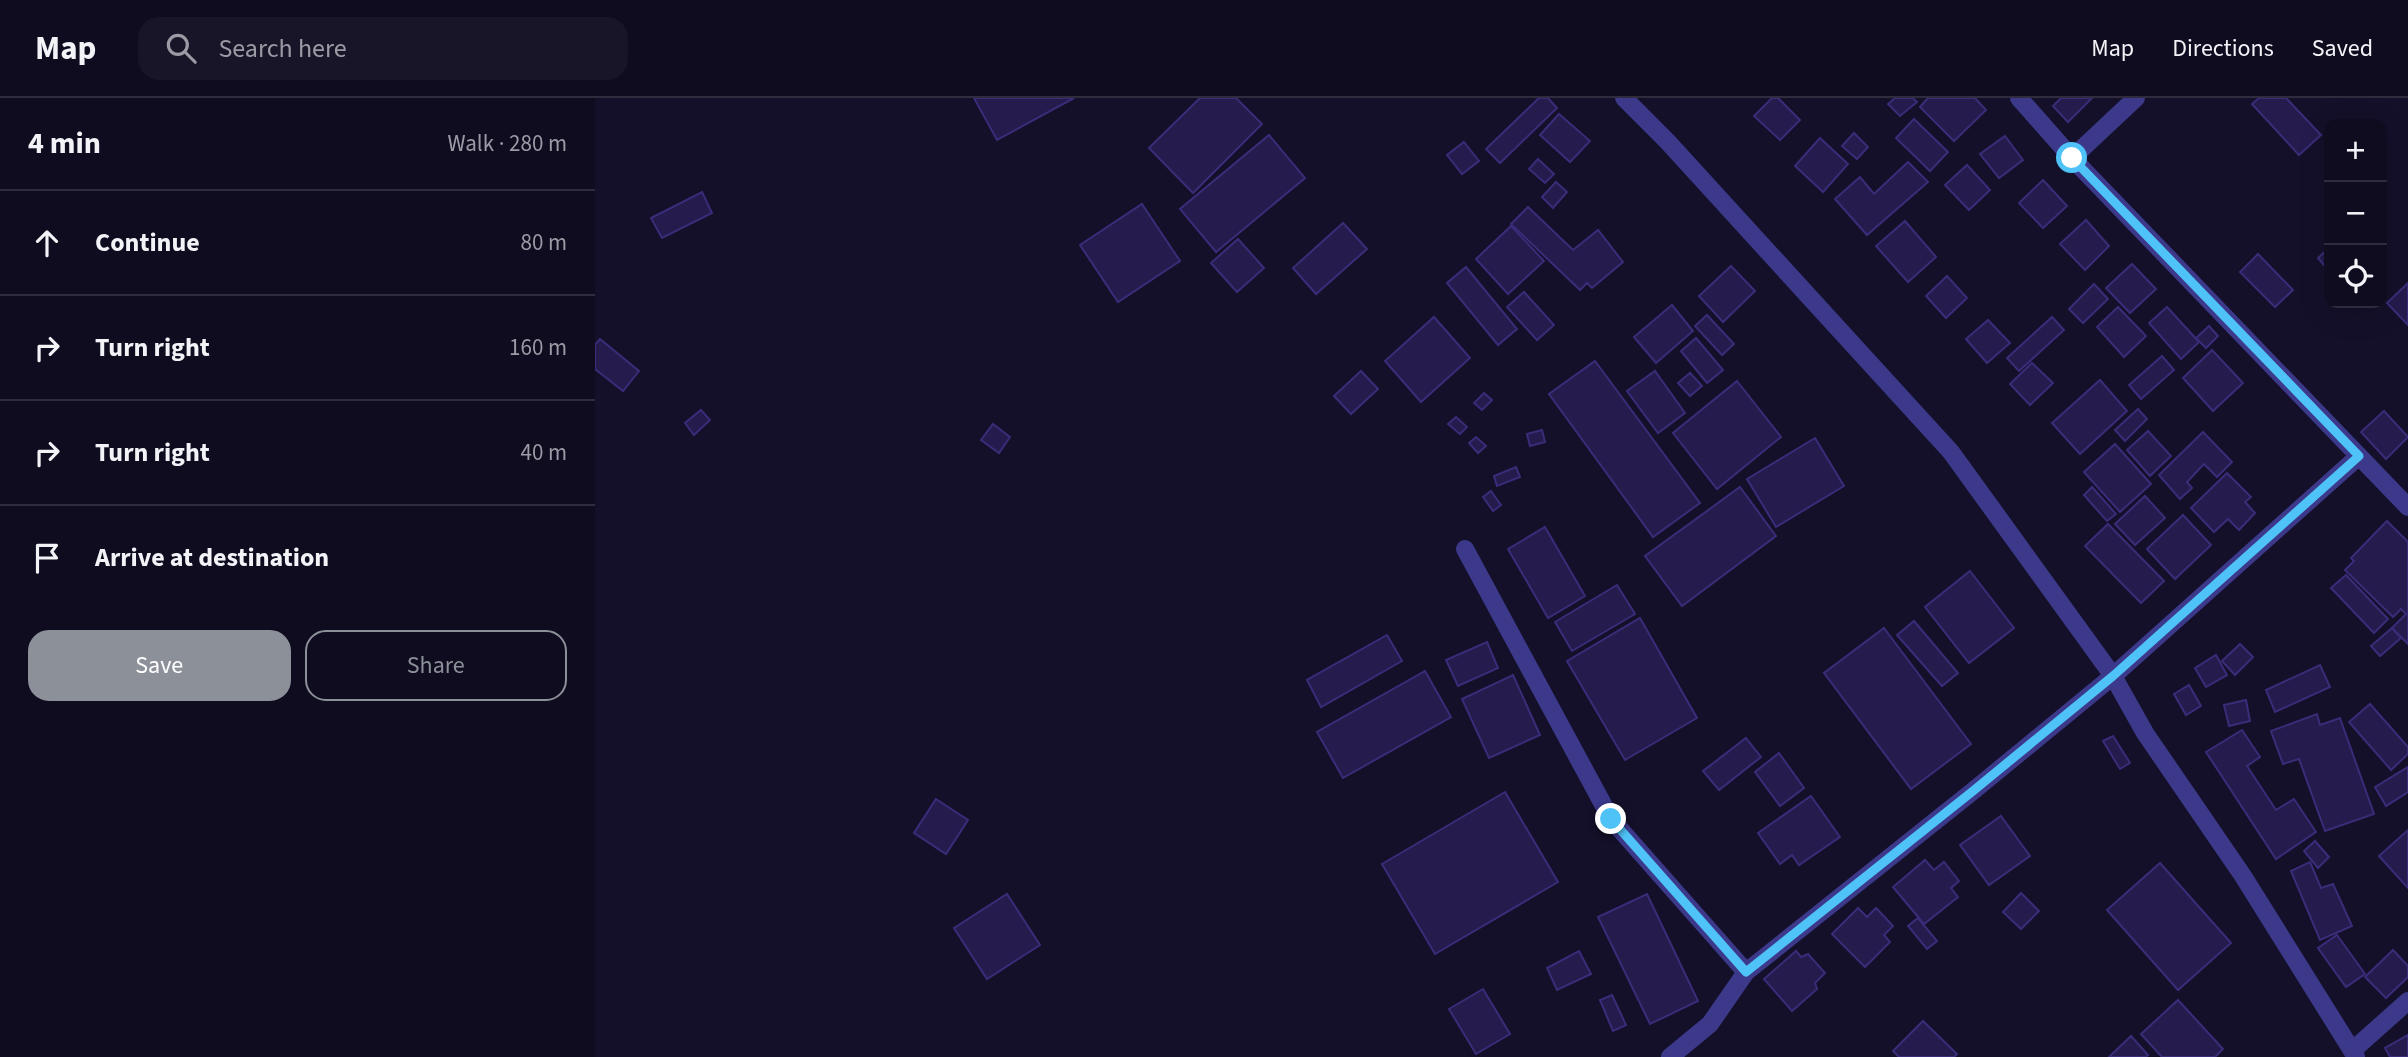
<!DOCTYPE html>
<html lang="en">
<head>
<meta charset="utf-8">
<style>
  body { margin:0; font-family:"Source Sans 3",sans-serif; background:#181529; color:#f1f3f6 }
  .controls { position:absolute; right:21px; top:21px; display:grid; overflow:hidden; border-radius:14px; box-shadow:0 7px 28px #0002 }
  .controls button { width:63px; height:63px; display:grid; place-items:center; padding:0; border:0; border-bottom:2px solid #2f2c3e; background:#0f0c20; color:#f1f3f6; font:35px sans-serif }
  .stop { position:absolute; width:21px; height:21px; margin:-16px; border:5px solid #4fc3f7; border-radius:50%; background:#fff }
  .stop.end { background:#4fc3f7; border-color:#fff; box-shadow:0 2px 7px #0008 }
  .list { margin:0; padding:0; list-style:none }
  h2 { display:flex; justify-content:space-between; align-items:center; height:91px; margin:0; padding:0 28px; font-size:30px }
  h2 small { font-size:23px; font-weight:400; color:#9b9ba5 }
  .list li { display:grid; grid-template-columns:46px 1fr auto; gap:21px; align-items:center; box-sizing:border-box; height:105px; padding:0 28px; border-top:2px solid #2f2c3e }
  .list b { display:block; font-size:26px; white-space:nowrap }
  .list em { font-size:23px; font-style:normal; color:#9b9ba5 }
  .actions { display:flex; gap:14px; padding:21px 28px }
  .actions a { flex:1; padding:16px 0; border:2px solid #8c9099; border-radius:21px; text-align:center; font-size:24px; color:#8c9099 }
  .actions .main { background:#8c9099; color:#fff }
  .icon { flex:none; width:38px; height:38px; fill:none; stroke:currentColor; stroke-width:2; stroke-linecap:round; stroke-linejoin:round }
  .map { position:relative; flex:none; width:1813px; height:959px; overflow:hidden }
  header { display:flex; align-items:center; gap:42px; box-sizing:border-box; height:98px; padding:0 35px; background:#0f0c20; border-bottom:2px solid #2f2c3e }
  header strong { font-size:33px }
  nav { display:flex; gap:38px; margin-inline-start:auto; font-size:24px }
  .search { width:490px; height:63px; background:#181529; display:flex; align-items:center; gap:18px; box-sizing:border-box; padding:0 24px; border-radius:21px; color:#9b9ba5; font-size:26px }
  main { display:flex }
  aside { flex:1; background:#0f0c20 }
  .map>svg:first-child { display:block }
  .building { fill:#251b4c; stroke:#3b2c79; stroke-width:2 }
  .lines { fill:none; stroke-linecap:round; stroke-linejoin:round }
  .minor { stroke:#3c398b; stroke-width:18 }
  .route { stroke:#4fc3f7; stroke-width:9 }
</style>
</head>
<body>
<header>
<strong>Map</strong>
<div class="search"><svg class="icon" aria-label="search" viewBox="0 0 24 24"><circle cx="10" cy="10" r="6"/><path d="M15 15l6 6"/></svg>Search here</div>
<nav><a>Map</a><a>Directions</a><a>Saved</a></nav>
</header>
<main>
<aside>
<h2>4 min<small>Walk · 280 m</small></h2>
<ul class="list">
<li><svg class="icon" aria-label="ahead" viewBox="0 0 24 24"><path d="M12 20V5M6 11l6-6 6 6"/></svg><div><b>Continue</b></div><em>80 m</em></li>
<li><svg class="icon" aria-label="right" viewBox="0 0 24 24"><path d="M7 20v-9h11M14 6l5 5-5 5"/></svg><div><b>Turn right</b></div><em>160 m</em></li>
<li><svg class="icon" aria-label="right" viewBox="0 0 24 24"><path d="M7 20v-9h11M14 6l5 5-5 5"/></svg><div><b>Turn right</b></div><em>40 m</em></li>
<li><svg class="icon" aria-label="arrive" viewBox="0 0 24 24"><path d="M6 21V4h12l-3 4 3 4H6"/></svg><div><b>Arrive at destination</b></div></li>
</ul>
<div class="actions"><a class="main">Save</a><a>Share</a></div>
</aside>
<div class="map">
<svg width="1813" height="959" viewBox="0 0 1813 959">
  <rect width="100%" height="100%" fill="#14102a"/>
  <g class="building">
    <polygon points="379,0 479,0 402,42"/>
    <polygon points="605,0 641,0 667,26 598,95 554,50"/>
    <polygon points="944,0 953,0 962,10 905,65 891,51"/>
    <polygon points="1177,0 1183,0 1205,22 1185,42 1159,18"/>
    <polygon points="1300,0 1318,0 1322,4 1305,18 1293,6"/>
    <polygon points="1333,0 1380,0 1391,12 1359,43 1325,9"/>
    <polygon points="1466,0 1497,0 1473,24 1458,8"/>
    <polygon points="1664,0 1691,0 1726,37 1704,57 1657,6"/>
    <polygon points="964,16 995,43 975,64 945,37"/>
    <polygon points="1319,21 1353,54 1335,73 1301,40"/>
    <polygon points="1259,35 1273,49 1262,61 1247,48"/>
    <polygon points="674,37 710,80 621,154 585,111"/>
    <polygon points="1410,38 1428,62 1404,80 1385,56"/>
    <polygon points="1225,40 1253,66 1228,94 1200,68"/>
    <polygon points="869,44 884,63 867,76 852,57"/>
    <polygon points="943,61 959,76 950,85 934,71"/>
    <polygon points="1313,64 1333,84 1272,137 1240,101 1265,79 1279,96"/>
    <polygon points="1372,67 1395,92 1374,112 1350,87"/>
    <polygon points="1448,82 1472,108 1448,130 1424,105"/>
    <polygon points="961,84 972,94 958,110 947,99"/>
    <polygon points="107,94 117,115 67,140 56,120"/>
    <polygon points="547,106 585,163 523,204 485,147"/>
    <polygon points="933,109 978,152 1003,132 1028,164 997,190 992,185 985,192 916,126"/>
    <polygon points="1491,122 1514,148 1490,172 1465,146"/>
    <polygon points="1310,123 1341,159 1313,184 1281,148"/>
    <polygon points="748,125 772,151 721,196 698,170"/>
    <polygon points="916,128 949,163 913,196 881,161"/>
    <polygon points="643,141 669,170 642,194 616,165"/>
    <polygon points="1734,150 1734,173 1723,160"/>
    <polygon points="1663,156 1698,192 1680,209 1645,174"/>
    <polygon points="1537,166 1561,191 1535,215 1511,190"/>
    <polygon points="1136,168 1160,193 1128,224 1104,198"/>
    <polygon points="871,169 922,231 903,247 852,185"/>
    <polygon points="1352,178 1372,200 1351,220 1331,198"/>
    <polygon points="1813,185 1813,227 1792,205"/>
    <polygon points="1499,186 1513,201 1488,225 1474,211"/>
    <polygon points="929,194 959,227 942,242 912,209"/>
    <polygon points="1077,207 1098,233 1061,265 1039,239"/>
    <polygon points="1523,209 1551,238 1529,259 1502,229"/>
    <polygon points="1572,209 1604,244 1586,261 1554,225"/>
    <polygon points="1112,217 1139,246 1127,257 1100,228"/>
    <polygon points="839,219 875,260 826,304 790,263"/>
    <polygon points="1457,219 1469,232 1424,273 1412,260"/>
    <polygon points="1393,222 1415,245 1392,265 1371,241"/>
    <polygon points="1614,228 1623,238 1611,250 1601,240"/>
    <polygon points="1101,240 1128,272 1112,285 1086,253"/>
    <polygon points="5,241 44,273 28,293 0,271 0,247"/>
    <polygon points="1617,252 1648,285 1618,313 1588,280"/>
    <polygon points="1567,258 1579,272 1546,301 1534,287"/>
    <polygon points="1000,263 1105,405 1058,439 954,296"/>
    <polygon points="1437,265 1458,285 1435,307 1415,286"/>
    <polygon points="766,273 783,291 756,316 739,298"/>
    <polygon points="1060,273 1090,315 1063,335 1032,293"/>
    <polygon points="1095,275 1107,288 1095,298 1083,285"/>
    <polygon points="1505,282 1532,313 1485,356 1457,325"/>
    <polygon points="1142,283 1186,339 1122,391 1078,335"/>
    <polygon points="889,295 897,302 887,312 879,305"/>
    <polygon points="1543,311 1552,321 1530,343 1520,332"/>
    <polygon points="106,312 115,322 99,337 90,325"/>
    <polygon points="1789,313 1813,339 1791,361 1766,334"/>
    <polygon points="861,319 872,329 865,336 853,326"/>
    <polygon points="398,326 415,339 404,355 386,342"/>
    <polygon points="947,332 950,344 935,348 932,336"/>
    <polygon points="1553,333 1576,358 1555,378 1532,352"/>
    <polygon points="1608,334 1637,364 1622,379 1609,366 1592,384 1597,390 1585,401 1564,377"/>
    <polygon points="881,339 891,348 883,355 874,345"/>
    <polygon points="1220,340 1249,388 1181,429 1152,381"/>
    <polygon points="1520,346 1556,386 1525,414 1489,374"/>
    <polygon points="921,369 925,379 902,388 899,378"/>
    <polygon points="1632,375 1656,399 1650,404 1660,415 1644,432 1633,421 1619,434 1596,410"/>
    <polygon points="1145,389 1181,438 1087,508 1050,458"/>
    <polygon points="1497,389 1521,416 1512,423 1489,397"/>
    <polygon points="896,393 906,407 898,413 888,399"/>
    <polygon points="1550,398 1570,420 1540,447 1520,426"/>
    <polygon points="1588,417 1616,447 1580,481 1552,451"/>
    <polygon points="1792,423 1813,444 1813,546 1797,530 1811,516 1806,511 1798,519 1750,472 1759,463 1756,460"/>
    <polygon points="1513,426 1569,483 1546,505 1490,448"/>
    <polygon points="950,429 990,498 953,520 913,451"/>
    <polygon points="1375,473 1419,530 1374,565 1330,509"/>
    <polygon points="1751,477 1793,521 1779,535 1736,490"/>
    <polygon points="1022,487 1040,516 977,553 960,524"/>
    <polygon points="1045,520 1102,620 1030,662 972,563"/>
    <polygon points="1319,523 1363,575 1347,588 1302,537"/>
    <polygon points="1289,530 1376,646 1316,691 1229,575"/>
    <polygon points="1797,530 1806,540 1785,558 1776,548"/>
    <polygon points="792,537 807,563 726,609 712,582"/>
    <polygon points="892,544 903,570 863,588 851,562"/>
    <polygon points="1645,546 1658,559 1640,577 1627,563"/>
    <polygon points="1621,557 1632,577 1611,589 1600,570"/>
    <polygon points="1725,567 1735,589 1680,614 1671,592"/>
    <polygon points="830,573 856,619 748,680 722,634"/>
    <polygon points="918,577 945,637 894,660 867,601"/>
    <polygon points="1594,587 1606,608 1591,617 1579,596"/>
    <polygon points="1651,602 1655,623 1634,628 1629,607"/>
    <polygon points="1775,606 1813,649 1813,656 1796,672 1754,624"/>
    <polygon points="1722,616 1725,627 1745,620 1779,716 1730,733 1704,661 1688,666 1676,633"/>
    <polygon points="1647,632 1665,659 1652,668 1681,712 1699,701 1721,734 1681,761 1611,654"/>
    <polygon points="1518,638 1535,665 1525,671 1508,643"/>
    <polygon points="1151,640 1166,659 1124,692 1108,673"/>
    <polygon points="1184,655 1209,690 1185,708 1160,674"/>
    <polygon points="1813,669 1813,694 1791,708 1780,689"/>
    <polygon points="910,694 963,784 840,856 787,766"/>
    <polygon points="1216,698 1245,739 1204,767 1197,757 1185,766 1163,735"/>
    <polygon points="341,701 373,722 351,756 319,735"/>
    <polygon points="1406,718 1435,758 1394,787 1365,747"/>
    <polygon points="1813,732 1813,790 1784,758"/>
    <polygon points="1720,743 1734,759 1723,770 1709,753"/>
    <polygon points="1330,762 1339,772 1349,764 1364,783 1356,790 1363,799 1329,826 1298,789"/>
    <polygon points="1715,764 1726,790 1738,786 1757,828 1725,842 1696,773"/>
    <polygon points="1565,765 1636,845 1583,892 1512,812"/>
    <polygon points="1426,795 1444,813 1426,831 1408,814"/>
    <polygon points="412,796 445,847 392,881 359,830"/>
    <polygon points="1052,796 1103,903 1055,926 1003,819"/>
    <polygon points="1263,810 1272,819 1281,810 1298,828 1289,837 1295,844 1270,869 1237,836"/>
    <polygon points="1323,820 1342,843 1332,851 1313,828"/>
    <polygon points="1742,837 1770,876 1751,889 1723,850"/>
    <polygon points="1798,852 1813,868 1813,879 1791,900 1770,879"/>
    <polygon points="984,853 996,876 962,892 952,870"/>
    <polygon points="1201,853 1206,859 1213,856 1230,875 1220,885 1222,891 1197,913 1169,881"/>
    <polygon points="888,891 915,936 881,956 854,911"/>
    <polygon points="1017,897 1031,927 1018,933 1005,902"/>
    <polygon points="1583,902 1628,951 1620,959 1567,959 1546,936"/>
    <polygon points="1328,923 1362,956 1359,959 1304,959 1298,953"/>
    <polygon points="1813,937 1813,959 1795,959 1790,950"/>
    <polygon points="1536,938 1553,957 1551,959 1514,959"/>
  </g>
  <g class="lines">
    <g class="minor">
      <polyline points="1029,0 1072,43 1356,354 1518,578 1550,635 1648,778 1761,959"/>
      <polyline points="1424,0 1477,60 1813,409"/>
      <polyline points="1477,60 1541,0"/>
      <polyline points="870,451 1016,721 1151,874"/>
      <polyline points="1758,952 1813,903"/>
      <polyline points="1075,959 1115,926 1151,874 1378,693 1518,578 1764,358"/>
    </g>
  </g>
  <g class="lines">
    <polyline class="route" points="1016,721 1151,874 1378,693 1518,578 1764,358 1477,60"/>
  </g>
</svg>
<div class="controls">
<button>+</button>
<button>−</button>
<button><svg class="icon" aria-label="locate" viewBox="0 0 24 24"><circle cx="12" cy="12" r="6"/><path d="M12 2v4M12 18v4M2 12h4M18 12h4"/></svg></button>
</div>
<div class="stop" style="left:1477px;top:60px"></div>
<div class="stop end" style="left:1016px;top:721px"></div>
</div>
</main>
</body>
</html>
